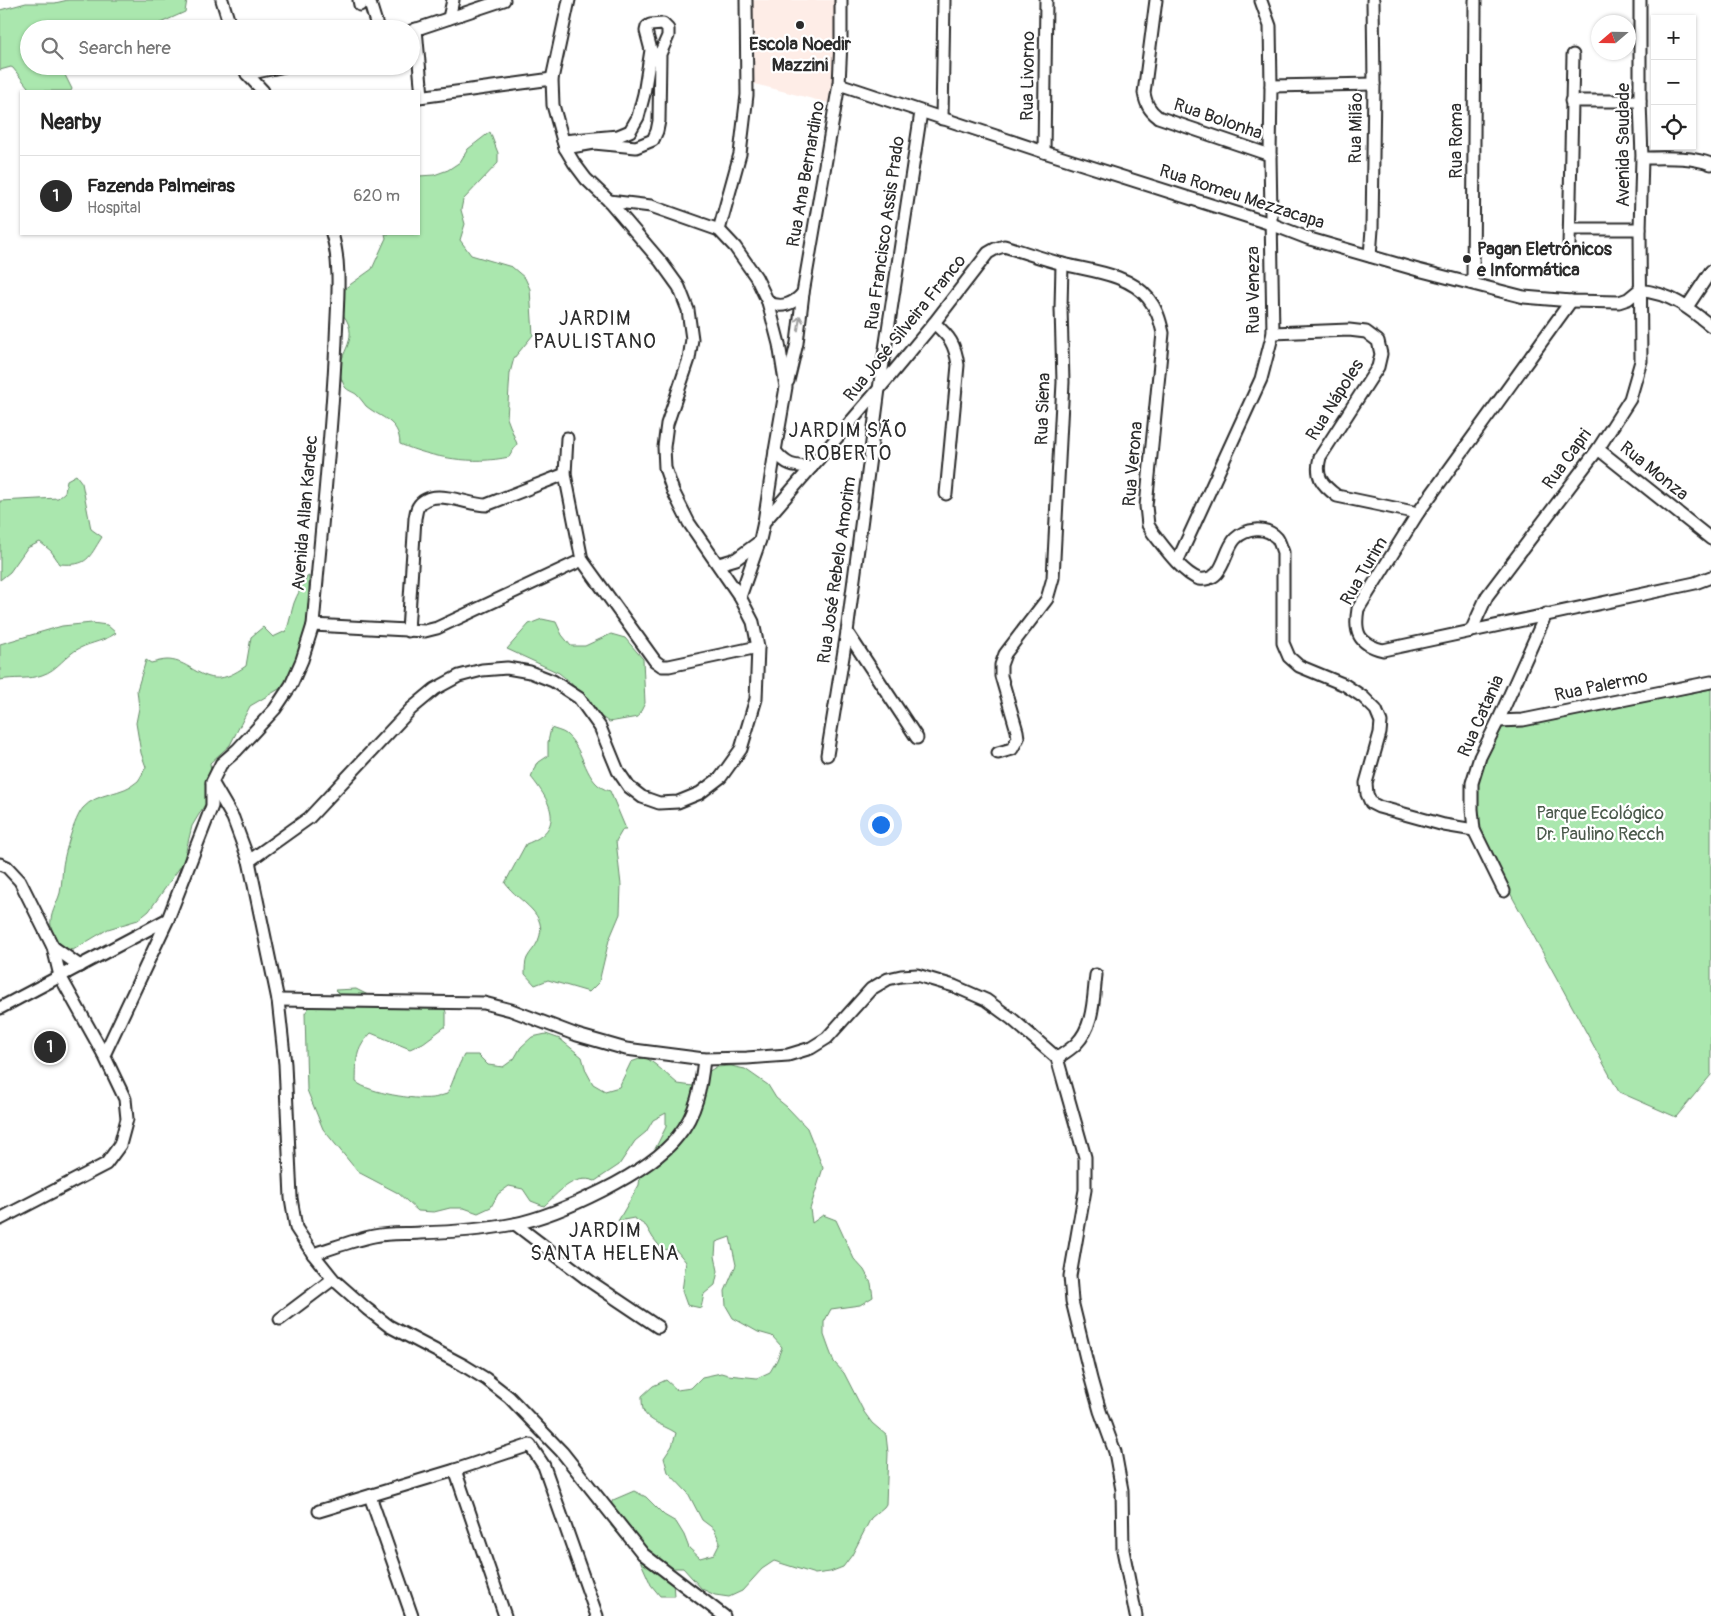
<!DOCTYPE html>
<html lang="en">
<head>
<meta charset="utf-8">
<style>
  body { margin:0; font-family:Pangolin,sans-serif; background:#f6f6f6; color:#222 }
  .controls { position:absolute; right:15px; top:15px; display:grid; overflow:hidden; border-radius:0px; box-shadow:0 1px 4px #0004 }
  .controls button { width:45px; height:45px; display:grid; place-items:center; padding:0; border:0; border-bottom:1px solid #e0e0e0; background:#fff; color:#222; font:25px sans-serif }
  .compass { position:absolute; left:1591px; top:15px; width:45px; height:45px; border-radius:50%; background:#fff; box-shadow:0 1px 4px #0004; rotate:250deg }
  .you { position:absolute; left:880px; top:824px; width:18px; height:18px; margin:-12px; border:4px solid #fff; border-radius:50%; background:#1a73e8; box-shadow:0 0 0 8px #1a73e833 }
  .badge { display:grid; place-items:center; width:32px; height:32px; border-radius:50%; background:#2b2b2b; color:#fff; font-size:16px; font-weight:700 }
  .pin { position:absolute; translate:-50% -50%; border:2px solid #fff; box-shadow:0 1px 5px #0006 }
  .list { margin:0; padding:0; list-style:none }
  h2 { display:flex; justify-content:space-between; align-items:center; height:65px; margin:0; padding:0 20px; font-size:21px }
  h2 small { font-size:16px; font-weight:400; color:#767676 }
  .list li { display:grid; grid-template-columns:32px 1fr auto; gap:15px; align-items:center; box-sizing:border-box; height:80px; padding:0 20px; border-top:1px solid #e0e0e0 }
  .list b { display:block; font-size:19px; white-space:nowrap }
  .list p { margin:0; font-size:16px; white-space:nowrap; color:#767676 }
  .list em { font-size:16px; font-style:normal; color:#767676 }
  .icon { flex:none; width:28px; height:28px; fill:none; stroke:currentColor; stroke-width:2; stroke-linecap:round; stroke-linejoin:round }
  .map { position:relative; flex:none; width:1711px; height:1616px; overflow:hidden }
  .search { position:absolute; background:#fff; box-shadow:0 1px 4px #0004; left:20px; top:20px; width:400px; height:55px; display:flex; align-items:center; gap:12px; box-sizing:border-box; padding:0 18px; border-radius:28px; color:#767676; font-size:19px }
  .panel { position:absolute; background:#fff; box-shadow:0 1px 4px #0004; left:20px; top:90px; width:400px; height:145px; border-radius:0px }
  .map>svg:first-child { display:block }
  .built { fill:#feede7 }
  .green { fill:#aae7ae; stroke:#6a896c }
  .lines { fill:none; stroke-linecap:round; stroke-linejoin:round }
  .minor-casing { stroke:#2b2b2b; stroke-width:15 }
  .minor { stroke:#fff; stroke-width:11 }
  .oneway { stroke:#a0a0a0 }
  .poi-dot { fill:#2b2b2b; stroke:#fff; stroke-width:2 }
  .labels { text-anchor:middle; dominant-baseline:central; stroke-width:4.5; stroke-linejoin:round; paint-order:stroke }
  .poi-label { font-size:18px; font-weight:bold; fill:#2b2b2b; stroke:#fff }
  .street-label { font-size:18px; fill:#2b2b2b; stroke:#fff }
  .park-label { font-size:18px; fill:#4b5a4c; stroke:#fff }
  .quarter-label { font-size:20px; letter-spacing:1px; fill:#2b2b2b; stroke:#fff }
</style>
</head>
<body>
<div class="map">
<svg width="1711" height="1616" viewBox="0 0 1711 1616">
  <rect width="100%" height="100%" fill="#fff"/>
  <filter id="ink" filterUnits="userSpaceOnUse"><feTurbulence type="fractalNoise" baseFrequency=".02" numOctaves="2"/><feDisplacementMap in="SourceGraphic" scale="10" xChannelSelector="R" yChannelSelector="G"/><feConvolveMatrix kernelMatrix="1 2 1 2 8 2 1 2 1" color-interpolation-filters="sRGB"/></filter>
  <g filter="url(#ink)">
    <polygon class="built" points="746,0 840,0 836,105 747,82"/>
    <g class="green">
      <polygon points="68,0 187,0 185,12 147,29 29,29 29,66 68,66 65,75 72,89 71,91 31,91 13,68 11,67 0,70 0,10 26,3 55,3"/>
      <path d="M490,132l8,21v10l-35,37 -2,10 4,14 -5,16 11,15 41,12 13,11 5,11 3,46 -19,23 -4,15 -3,45 10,26 -8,13c-36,8 -76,1 -109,-13 -1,-24 -18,-25 -34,-38 -3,-4 -6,-8 -10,-12 -5,-3 -10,-4 -12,-9 -15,-28 17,-39 2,-66 -3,-4 -7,-8 -11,-11l2,-14 35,-25 14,-31 -1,-4h34v-58l15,-1 14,-5 12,-8 8,-13z"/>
      <path d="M76,475l6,8 9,46 11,8c-14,22 -14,29 -42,27l-9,-13 -11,-9 -13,6 -17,24 -10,8v-79l58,-3 7,-6 2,-12z"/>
      <path d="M309,576v63l-23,46 -36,21 -20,39 -20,18 3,28 -21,35 -9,37 -34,48 -11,9 -30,9 -35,21c-11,-1 -20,-12 -22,-23 -2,-12 6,-23 9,-34 2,-9 2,-18 3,-27 2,-14 11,-47 20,-58 14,-16 40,-13 55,-27 3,-4 5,-9 8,-14l-5,-14 -5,-30 3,-15 -2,-18 9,-30 5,3c5,-1 11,-3 16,-3 8,0 15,3 22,7 24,15 33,15 57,-1l5,-29 12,-10 10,10 13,-6c4,-9 5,-19 8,-28 3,-9 9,-17 13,-26z"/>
      <polygon points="542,619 556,622 562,635 571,646 585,646 611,634 625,638 643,659 645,703 638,717 609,722 597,714 570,682 559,673 507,649 529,624"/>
      <path d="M92,623l15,2 9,8c-11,8 -24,9 -36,15 -15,7 -22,22 -38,27 -14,5 -28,2 -42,5v-36l62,-18z"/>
      <polygon points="1711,689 1711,1075 1676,1117 1619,1092 1480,838 1474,797 1480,763 1499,726 1526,724"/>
      <path d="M551,728c5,2 11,3 15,6 20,17 18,51 44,57l16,38h-3l-7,12 5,44 -1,29 -11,26 -10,42 -10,10 -41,-12 -13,5 -10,-11c0,-5 0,-12 2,-16 3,-6 8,-10 11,-17 12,-28 -19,-38 -33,-58l21,-39c40,-15 25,-42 5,-67l5,-13 12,-8v-14z"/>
      <path d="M356,989l12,6 -1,4 34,9c15,-11 21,-13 39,-9l6,13v14l-23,17 -13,6 -39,-16c-17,18 -14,26 -15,49 14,11 58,18 76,16 5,0 10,-3 15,-4 7,-13 10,-27 17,-39h14l10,10 15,2 11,-8 7,-12 11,-10 14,-3 14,5 22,18 4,14 7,13 12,7 14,-4 12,-25 14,-5 11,8 22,19 15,2 10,-11 13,-8 15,-1 14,3 23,16 8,13 11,9 20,21 16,40 -13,41 2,14 11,-8 13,5 18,39 10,11 7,13 2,14 -13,8 -29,4 -7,13v13l5,14 5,13 10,11 20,39 8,11 14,12 2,18 -2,51 -2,3 -13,11 -19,37 -9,12 -13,5 -15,2 -41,-13 -12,8 -20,22 -13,6 -14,-2 -13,-6 -19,-21h-14l4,14 1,14h-14l-9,-11 -12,-27 -28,-32 -4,-14 6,-12 21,-9 12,6 18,18 12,7 8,13 5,13 11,10 14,-4 6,-12 -6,-13 -12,-9 -14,-27 -20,-21 -4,-14 8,-12 4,-13c-10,-7 -30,-12 -33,-24 -1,-4 -1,-10 -1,-13l11,-10 13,-6 11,10 14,-2 11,-11 19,-4 7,2 29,3 13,-6 7,-12 5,-13 -10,-11 -14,-4 -25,-14 -7,-12 -1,-15 11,-26 -6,-28 -14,5 -1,14 3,15 -3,14 -11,9 -3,14 -14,-3 -5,-14 4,-29 -9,-11 -15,-2 -9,-11 -7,-12 -12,-8 -16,3 21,-36 1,-10 7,-10 19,-38v-14l-13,7 -7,12 -11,9 -16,24 -24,16c-21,-8 -37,12 -51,25l-13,-5 -8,-12 -14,-3 -11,8 -7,13 -13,6 -14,-5h-14l-16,4 -16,-1 -20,-18 -40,-21 -35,-43 -16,-39 -2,-77 9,-12 24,-8 -3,-3z"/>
    </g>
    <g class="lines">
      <g class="minor-casing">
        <g id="minor">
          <polyline points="222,0 231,29"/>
          <polyline points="359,0 360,5"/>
          <polyline points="369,0 378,29"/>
          <path d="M1156,0l-12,93c2,11 5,17 14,24l112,38"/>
          <polyline points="449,18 453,0"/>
          <polyline points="416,29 422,96"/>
          <polyline points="411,31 504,0"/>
          <polyline points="244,66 247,74 263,91"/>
          <polyline points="247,74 285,66"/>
          <polyline points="839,84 1044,152 1271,224 1310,239 1418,270 1524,297 1571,301 1619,302 1628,299 1639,290"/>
          <polyline points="1271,86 1374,84"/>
          <polyline points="419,97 552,79"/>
          <polyline points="1571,101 1640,101"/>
          <polyline points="942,119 944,0"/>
          <polyline points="563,141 618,136 630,131 638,117 644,94 651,50 646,31 647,27 650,25 663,24 668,29 668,36 660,54 659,121 657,131 653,140 636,147 594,143 565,148"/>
          <polyline points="1044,152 1046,0"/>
          <path d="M1642,158c23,0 47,-2 69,6"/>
          <polyline points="609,201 651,206 719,230 735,247 756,277 768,302 779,344 786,387 775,451 764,522 760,540 740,597"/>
          <polyline points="1570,229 1640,229"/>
          <polyline points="719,230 740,154 747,95 746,0"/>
          <path d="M332,234c10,33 5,71 4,106 -4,95 -15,190 -23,285l-11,35 -11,25 -16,24 -38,41 -16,14 -9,18 21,36 16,43 29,139 7,64 6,134 5,30 17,26 20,25 34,30 22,17 74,39 23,14 23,18 53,55 81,102 81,62"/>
          <polyline points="1569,246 1573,55"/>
          <polyline points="1370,256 1372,229 1374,84 1373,0"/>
          <polyline points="1473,283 1475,0"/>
          <path d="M1639,290c32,4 47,16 72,36"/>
          <path d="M1571,301l-153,212 -60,96c-4,23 0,35 25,41l312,-67 16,-6"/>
          <path d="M768,302c13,7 26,2 35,-9"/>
          <polyline points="1687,307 1711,271"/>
          <path d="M934,323c16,14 21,21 24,42l-12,129"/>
          <path d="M1273,333l76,-3 17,2 12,9 3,13 -3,13 -58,90c-5,19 1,27 17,39l81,17"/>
          <polyline points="788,381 797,343 803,293 839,84 841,42 841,0"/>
          <polyline points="567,438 565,474 582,560 655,661 662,666 669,666 758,647"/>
          <polyline points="1598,449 1711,539"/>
          <path d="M775,451c12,15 18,15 37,16"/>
          <path d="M764,522l115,-133 55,-66 54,-70 7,-4 9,-3c20,6 39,13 59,18 28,7 66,10 85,34 9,11 12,22 15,35l-17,173 2,19 5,8c11,14 29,40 46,46 6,1 14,-1 18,-6 8,-9 10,-25 18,-34 11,-11 31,-13 42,-1 3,4 4,10 6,14v91l6,14 10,9 46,19 18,12 13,13 5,12 -1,11 -14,50 1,11 4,9 8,4 65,18 30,5"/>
          <polyline points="1177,562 1261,379 1273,333 1270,155 1271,86 1270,26 1261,1"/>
          <polyline points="719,564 736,559 759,542"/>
          <polyline points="313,625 425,631 437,628 582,560"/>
          <path d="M408,631l7,-113c1,-3 1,-8 3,-11 13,-21 49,-2 68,-2l79,-31"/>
          <polyline points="1471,631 1487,596 1598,449 1630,399 1641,361 1640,229 1642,158 1640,101 1640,0"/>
          <polyline points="847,632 917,738"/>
          <polyline points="1498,721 1523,720 1711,682"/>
          <polyline points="998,753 1012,749 1018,738 1017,731 1001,676 1001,665 1005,654 1047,599 1053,578 1063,382 1061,308 1062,264"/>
          <polyline points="827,755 847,632 879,389 921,112"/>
          <polyline points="249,861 309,818 411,709 435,689 459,676 482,670 507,668 530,672 553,681 579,698 600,727 618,771 629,787 642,797 659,803 678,802 700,793 721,777 741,749 756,699 758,647 753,622 740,597 689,523 673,491 665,468 664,447 667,424 689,359 692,339 688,310 679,287 661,262 609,201 586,179 574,163 565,148 553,105 552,79 569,0"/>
          <polyline points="0,864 7,867 20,881 53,947 60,976 104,1055 125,1099 127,1119 120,1145 106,1164 0,1219"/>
          <polyline points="1504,891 1474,830 1472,809 1472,783 1480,757 1498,721 1546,614"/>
          <polyline points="53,947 80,966"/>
          <polyline points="278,1000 484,1003 511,1010 577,1035 626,1049 704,1059 747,1058 788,1055 811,1048 827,1038 871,989 888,979 901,976 917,975 954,986 986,1000 1012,1019 1057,1058 1085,1157 1085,1190 1070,1276 1072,1301 1091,1379 1100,1411 1115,1452 1122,1490 1123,1550 1136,1616"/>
          <polyline points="0,1008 168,919 212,806 212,784"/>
          <polyline points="104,1055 168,919"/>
          <path d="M1057,1058c6,-4 14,-9 19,-14 18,-18 17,-45 20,-69"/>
          <polyline points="515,1224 591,1282 658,1327"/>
          <path d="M313,1254c20,-6 41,-14 61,-18 15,-3 31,-2 46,-3 31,-1 63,-3 94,-9 45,-9 136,-51 164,-88 19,-23 23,-49 26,-77"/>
          <polyline points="280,1319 333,1279"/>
          <polyline points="455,1470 505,1616"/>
          <polyline points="370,1496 412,1616"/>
          <polyline points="319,1511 455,1470 530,1445 544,1466 597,1616"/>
        </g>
      </g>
      <use href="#minor" class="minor"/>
    </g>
    <defs><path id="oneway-shaft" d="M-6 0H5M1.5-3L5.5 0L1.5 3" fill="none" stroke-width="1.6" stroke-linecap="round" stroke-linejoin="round" transform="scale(1.25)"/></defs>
    <use class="oneway" href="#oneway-shaft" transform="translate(799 323) rotate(-82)"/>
  </g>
  <g class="poi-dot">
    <circle cx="800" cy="25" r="5"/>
    <circle cx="1467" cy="259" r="5"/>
  </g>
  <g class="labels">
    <g class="poi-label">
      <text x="800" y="44">Escola Noedir<tspan x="800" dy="21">Mazzini</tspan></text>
      <text x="1477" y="249" text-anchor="start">Pagan Eletrônicos<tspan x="1477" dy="21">e Informática</tspan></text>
    </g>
    <g class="street-label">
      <text transform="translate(1028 76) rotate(-89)">Rua Livorno</text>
      <text transform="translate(1218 119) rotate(19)">Rua Bolonha</text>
      <text transform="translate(1356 128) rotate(-89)">Rua Milão</text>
      <text transform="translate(1456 141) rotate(-90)">Rua Roma</text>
      <text transform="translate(1623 145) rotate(-90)">Avenida Saudade</text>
      <text transform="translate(806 174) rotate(-80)">Rua Ana Bernardino</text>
      <text transform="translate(1242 197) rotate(18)">Rua Romeu Mezzacapa</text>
      <text transform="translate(885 233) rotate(-82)">Rua Francisco Assis Prado</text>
      <text transform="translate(1253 290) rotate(-90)">Rua Veneza</text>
      <text transform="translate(905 328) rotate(-51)">Rua José Silveira Franco</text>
      <text transform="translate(1335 400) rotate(-58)">Rua Nápoles</text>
      <text transform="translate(1043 409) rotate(-88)">Rua Siena</text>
      <text transform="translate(1567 459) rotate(-54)">Rua Capri</text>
      <text transform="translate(1133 464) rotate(-85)">Rua Verona</text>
      <text transform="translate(1654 471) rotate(39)">Rua Monza</text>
      <text transform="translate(305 513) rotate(-85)">Avenida Allan Kardec</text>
      <text transform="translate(837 570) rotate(-82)">Rua José Rebelo Amorim</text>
      <text transform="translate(1364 571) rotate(-60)">Rua Turim</text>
      <text transform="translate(1601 686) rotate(-12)">Rua Palermo</text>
      <text transform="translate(1481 716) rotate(-66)">Rua Catania</text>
    </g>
    <g class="park-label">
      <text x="1600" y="813">Parque Ecológico<tspan x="1600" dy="21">Dr. Paulino Recch</tspan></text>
    </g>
    <g class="quarter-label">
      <text x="595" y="318">JARDIM<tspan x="595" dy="23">PAULISTANO</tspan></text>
      <text x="848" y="430">JARDIM SÃO<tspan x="848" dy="23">ROBERTO</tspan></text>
      <text x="605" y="1230">JARDIM<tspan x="605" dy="23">SANTA HELENA</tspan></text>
    </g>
  </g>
</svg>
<div class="controls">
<button>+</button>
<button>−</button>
<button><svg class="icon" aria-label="locate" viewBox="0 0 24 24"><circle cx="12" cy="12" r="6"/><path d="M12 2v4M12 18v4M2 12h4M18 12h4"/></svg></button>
</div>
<svg class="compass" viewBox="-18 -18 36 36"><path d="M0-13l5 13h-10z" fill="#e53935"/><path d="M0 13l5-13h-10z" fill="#767676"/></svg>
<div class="you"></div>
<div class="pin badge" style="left:50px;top:1047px">1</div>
<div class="search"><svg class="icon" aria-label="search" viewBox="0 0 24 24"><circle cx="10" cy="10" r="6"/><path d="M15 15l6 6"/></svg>Search here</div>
<section class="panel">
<h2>Nearby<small></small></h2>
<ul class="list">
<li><span class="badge">1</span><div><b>Fazenda Palmeiras</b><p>Hospital</p></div><em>620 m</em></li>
</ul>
</section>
</div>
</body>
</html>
